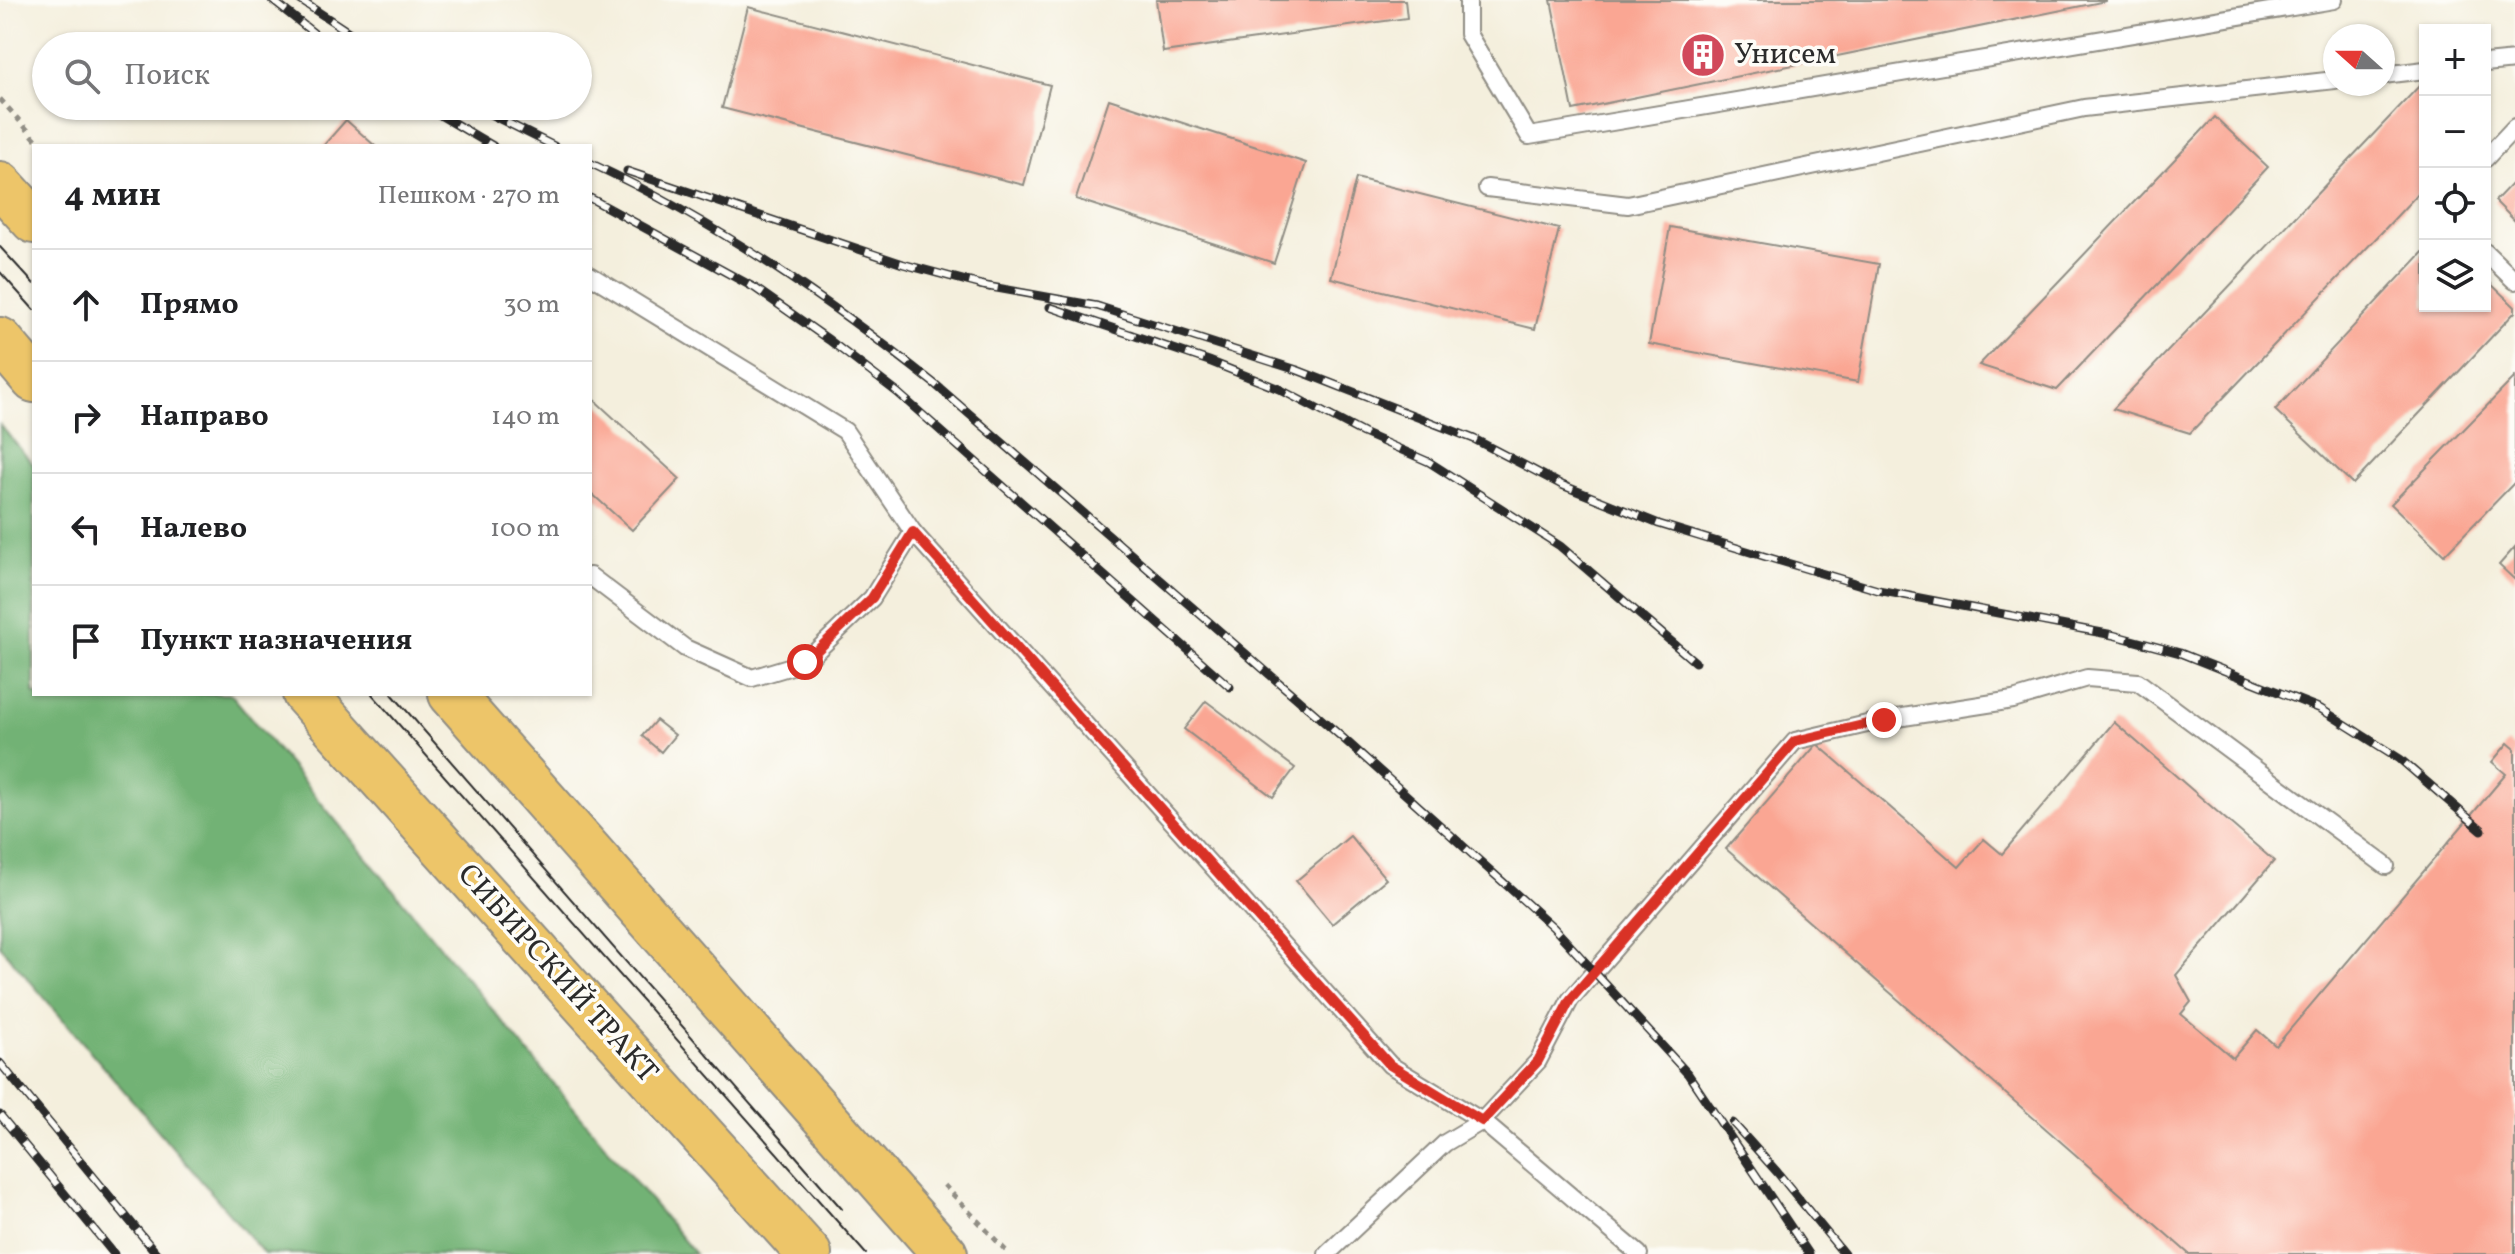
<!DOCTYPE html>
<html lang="ru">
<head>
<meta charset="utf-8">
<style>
  body { margin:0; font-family:Vollkorn,serif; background:#f6f6f6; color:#202124 }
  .controls { position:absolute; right:24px; top:24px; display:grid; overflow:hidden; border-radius:0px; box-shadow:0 2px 6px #0004 }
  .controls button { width:72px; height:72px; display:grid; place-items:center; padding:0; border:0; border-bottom:2px solid #e0e0e0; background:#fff; color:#202124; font:40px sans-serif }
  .compass { position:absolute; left:2323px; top:24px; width:72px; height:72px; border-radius:50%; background:#fff; box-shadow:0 2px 6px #0004; rotate:291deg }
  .stop { position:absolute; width:24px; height:24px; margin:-18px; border:6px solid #d93025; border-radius:50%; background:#fff }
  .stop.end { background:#d93025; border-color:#fff; box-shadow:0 2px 8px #0008 }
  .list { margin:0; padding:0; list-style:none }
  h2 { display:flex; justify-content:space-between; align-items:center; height:104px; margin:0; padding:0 32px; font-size:34px }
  h2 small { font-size:26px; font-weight:400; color:#757577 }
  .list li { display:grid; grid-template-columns:52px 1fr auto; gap:24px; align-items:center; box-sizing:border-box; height:112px; padding:0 32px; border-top:2px solid #e0e0e0 }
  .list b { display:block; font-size:30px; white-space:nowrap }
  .list em { font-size:26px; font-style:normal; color:#757577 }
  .icon { flex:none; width:44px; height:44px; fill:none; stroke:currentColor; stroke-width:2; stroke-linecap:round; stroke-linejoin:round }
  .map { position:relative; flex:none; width:2515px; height:1254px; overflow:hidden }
  .search { position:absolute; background:#fff; box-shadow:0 2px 6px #0004; left:32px; top:32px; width:560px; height:88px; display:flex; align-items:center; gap:20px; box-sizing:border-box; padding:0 28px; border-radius:44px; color:#757577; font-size:30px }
  .panel { position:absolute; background:#fff; box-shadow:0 2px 6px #0004; left:32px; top:144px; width:560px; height:552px; border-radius:0px }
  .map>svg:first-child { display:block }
  .forest { fill:#72b274; stroke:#4e6e50; stroke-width:2 }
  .building { fill:#faa693 }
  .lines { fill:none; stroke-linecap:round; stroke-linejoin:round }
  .lane-casing { stroke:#908d84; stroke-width:20 }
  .primary-casing { stroke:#908d84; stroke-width:48 }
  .path { stroke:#908d84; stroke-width:5; stroke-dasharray:6 6; stroke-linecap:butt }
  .lane { stroke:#fff; stroke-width:16 }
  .primary { stroke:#edc569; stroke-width:44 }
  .tram { stroke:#2b2b2b; stroke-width:2 }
  .rail-casing { stroke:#2b2b2b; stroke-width:9 }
  .rail { stroke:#fdfcf7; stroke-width:6; stroke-dasharray:18; stroke-linecap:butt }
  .route { stroke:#d93025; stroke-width:10 }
  .labels { text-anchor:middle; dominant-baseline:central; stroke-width:7; stroke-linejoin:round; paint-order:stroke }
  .poi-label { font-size:30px; fill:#2b2b2b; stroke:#fdfcf7; text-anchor:start }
  .street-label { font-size:30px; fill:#2b2b2b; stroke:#fdfcf7 }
</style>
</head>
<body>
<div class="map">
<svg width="2515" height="1254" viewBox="0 0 2515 1254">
  <rect width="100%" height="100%" fill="#fdfcf7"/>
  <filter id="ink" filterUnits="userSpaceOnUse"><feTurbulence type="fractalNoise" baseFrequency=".0125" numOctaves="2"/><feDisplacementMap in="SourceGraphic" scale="16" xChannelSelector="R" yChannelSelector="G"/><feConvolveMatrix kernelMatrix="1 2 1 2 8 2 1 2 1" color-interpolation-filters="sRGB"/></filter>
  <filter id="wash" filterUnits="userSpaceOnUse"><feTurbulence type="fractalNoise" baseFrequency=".006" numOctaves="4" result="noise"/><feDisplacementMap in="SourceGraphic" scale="32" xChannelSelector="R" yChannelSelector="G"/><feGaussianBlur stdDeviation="1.8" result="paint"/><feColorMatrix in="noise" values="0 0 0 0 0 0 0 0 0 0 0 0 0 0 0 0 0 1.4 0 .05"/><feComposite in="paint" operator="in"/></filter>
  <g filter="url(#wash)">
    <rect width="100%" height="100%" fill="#f4efdd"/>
    <polygon class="forest" points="0,425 34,465 34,694 231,694 695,1254 264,1254 0,946"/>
    <g id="blocks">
      <g class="building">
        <polygon points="1156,0 1405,0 1407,18 1163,52"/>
        <polygon points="1551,0 2106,0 2106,1 1573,110"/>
        <polygon points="748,7 1050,85 1024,185 722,108"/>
        <polygon points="2422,83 2425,86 2425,186 2382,232 2190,433 2113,409"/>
        <polygon points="1109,99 1306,163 1274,263 1076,199"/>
        <polygon points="2215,117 2268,167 2177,264 2057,390 1979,365"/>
        <polygon points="346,120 375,146 323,146"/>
        <polygon points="1356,178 1559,229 1535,329 1331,278"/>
        <polygon points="2515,180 2515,221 2495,201"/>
        <polygon points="1670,227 1879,264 1858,382 1649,344"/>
        <polygon points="2425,250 2425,306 2485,306 2485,278 2515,307 2515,312 2353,484 2275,410"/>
        <polygon points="2515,377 2515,482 2444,555 2391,504"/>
        <polygon points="590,396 680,479 632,530 590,492"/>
        <polygon points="2515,547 2515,580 2499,565"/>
        <polygon points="1206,701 1295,768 1273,797 1184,729"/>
        <polygon points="656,720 675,735 661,752 642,736"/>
        <polygon points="2114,722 2274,861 2176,975 2191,1002 2181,1014 2233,1058 2257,1030 2276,1046 2506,774 2492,762 2508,743 2515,749 2515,1254 2189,1254 1726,849 1817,744 1959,867 1984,839 2002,854"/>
        <polygon points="1350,836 1386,879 1332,924 1296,881"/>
      </g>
    </g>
  </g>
  <g filter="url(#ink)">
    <use href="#blocks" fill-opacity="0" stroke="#908d84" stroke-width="2"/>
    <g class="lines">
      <g class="lane-casing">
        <g id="lane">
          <polyline points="1468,0 1468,34 1529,136 2334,0"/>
          <polyline points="2485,63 2515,60"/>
          <polyline points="2383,75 2425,70"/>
          <polyline points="2485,159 2515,127"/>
          <polyline points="1487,188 1628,205 2084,108 2335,80"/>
          <polyline points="2485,252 2515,281"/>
          <polyline points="590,275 845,431 913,532"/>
          <polyline points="590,576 685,648 752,678 805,662 872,598 913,532 1390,1065 1482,1121 1639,1254"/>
          <polyline points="1327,1254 1445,1143 1482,1121 1538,1061 1570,1000 1795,741 1884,720 2013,700 2087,678 2138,682 2386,866"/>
        </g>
      </g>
      <g class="primary-casing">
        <g id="primary">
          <polyline points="0,184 34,221"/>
          <polyline points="0,340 34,380"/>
          <polyline points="305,694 809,1254"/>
          <polyline points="451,694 945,1254"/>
        </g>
      </g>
      <g class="path">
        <polyline points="0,99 42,146"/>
        <polyline points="944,1185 1009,1254"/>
      </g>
      <use href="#lane" class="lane"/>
      <use href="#primary" class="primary"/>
      <g class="tram">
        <polyline points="0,247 34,284"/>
        <polyline points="0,272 34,310"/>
        <polyline points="372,694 866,1254"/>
        <polyline points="392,694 842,1209"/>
      </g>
      <g class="rail-casing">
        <g id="rail">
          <polyline points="272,0 330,46"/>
          <polyline points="300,0 370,46"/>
          <polyline points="425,106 493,146"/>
          <polyline points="474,106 554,146"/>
          <path d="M590,163c125,58 239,137 346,222l408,354 209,188 135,147 121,180"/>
          <polyline points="627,171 903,264 989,287"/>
          <polyline points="590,198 755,288 829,340 898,393 1230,687"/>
          <polyline points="980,285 1097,306 1297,370 1474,439 1562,485 1659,524 1760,555 1878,590 2113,635 2180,653 2321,709 2400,759 2482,830"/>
          <polyline points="1050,307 1209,361 1279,389 1363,433 1429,462 1560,546 1695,662"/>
          <polyline points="0,1063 157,1254"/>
          <polyline points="0,1115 114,1254"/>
          <polyline points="1733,1123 1777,1172 1844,1254"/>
        </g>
      </g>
      <use href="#rail" class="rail"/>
    </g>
  </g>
  <g class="lines" filter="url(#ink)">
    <polyline class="route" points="805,662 872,598 913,532 1390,1065 1482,1121 1538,1061 1570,1000 1795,741 1884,720"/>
  </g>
  <defs>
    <g id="building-disc" transform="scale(2.3)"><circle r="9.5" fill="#d1495b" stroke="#fdfcf7"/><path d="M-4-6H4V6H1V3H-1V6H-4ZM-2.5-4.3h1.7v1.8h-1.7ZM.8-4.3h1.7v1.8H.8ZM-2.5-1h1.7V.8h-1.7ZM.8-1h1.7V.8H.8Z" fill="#fff"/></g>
  </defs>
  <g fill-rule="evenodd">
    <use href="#building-disc" x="1703" y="55"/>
  </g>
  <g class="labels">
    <g class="poi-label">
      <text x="1734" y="55">Унисем</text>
    </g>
    <g class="street-label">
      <text transform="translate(557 974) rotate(48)">СИБИРСКИЙ ТРАКТ</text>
    </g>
  </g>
</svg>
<div class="controls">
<button>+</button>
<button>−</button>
<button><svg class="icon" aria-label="locate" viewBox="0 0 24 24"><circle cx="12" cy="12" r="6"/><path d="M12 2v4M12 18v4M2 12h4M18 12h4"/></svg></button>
<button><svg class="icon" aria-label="layers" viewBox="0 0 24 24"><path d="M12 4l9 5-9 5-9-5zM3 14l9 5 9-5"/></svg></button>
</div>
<svg class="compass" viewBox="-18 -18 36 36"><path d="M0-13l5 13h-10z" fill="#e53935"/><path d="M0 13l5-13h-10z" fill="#757577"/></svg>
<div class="stop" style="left:805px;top:662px"></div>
<div class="stop end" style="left:1884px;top:720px"></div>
<div class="search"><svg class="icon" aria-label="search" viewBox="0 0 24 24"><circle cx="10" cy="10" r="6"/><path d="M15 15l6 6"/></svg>Поиск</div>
<section class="panel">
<h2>4 мин<small>Пешком · 270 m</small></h2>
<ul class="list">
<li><svg class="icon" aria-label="ahead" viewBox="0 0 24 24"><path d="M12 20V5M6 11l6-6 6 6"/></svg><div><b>Прямо</b></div><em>30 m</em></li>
<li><svg class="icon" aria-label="right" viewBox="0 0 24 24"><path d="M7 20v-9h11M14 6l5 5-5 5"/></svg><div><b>Направо</b></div><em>140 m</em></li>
<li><svg class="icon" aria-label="left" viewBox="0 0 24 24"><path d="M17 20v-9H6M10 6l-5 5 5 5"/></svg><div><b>Налево</b></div><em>100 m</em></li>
<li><svg class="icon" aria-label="arrive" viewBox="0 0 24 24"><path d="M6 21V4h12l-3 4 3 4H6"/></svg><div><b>Пункт назначения</b></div></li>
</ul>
</section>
</div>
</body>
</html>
